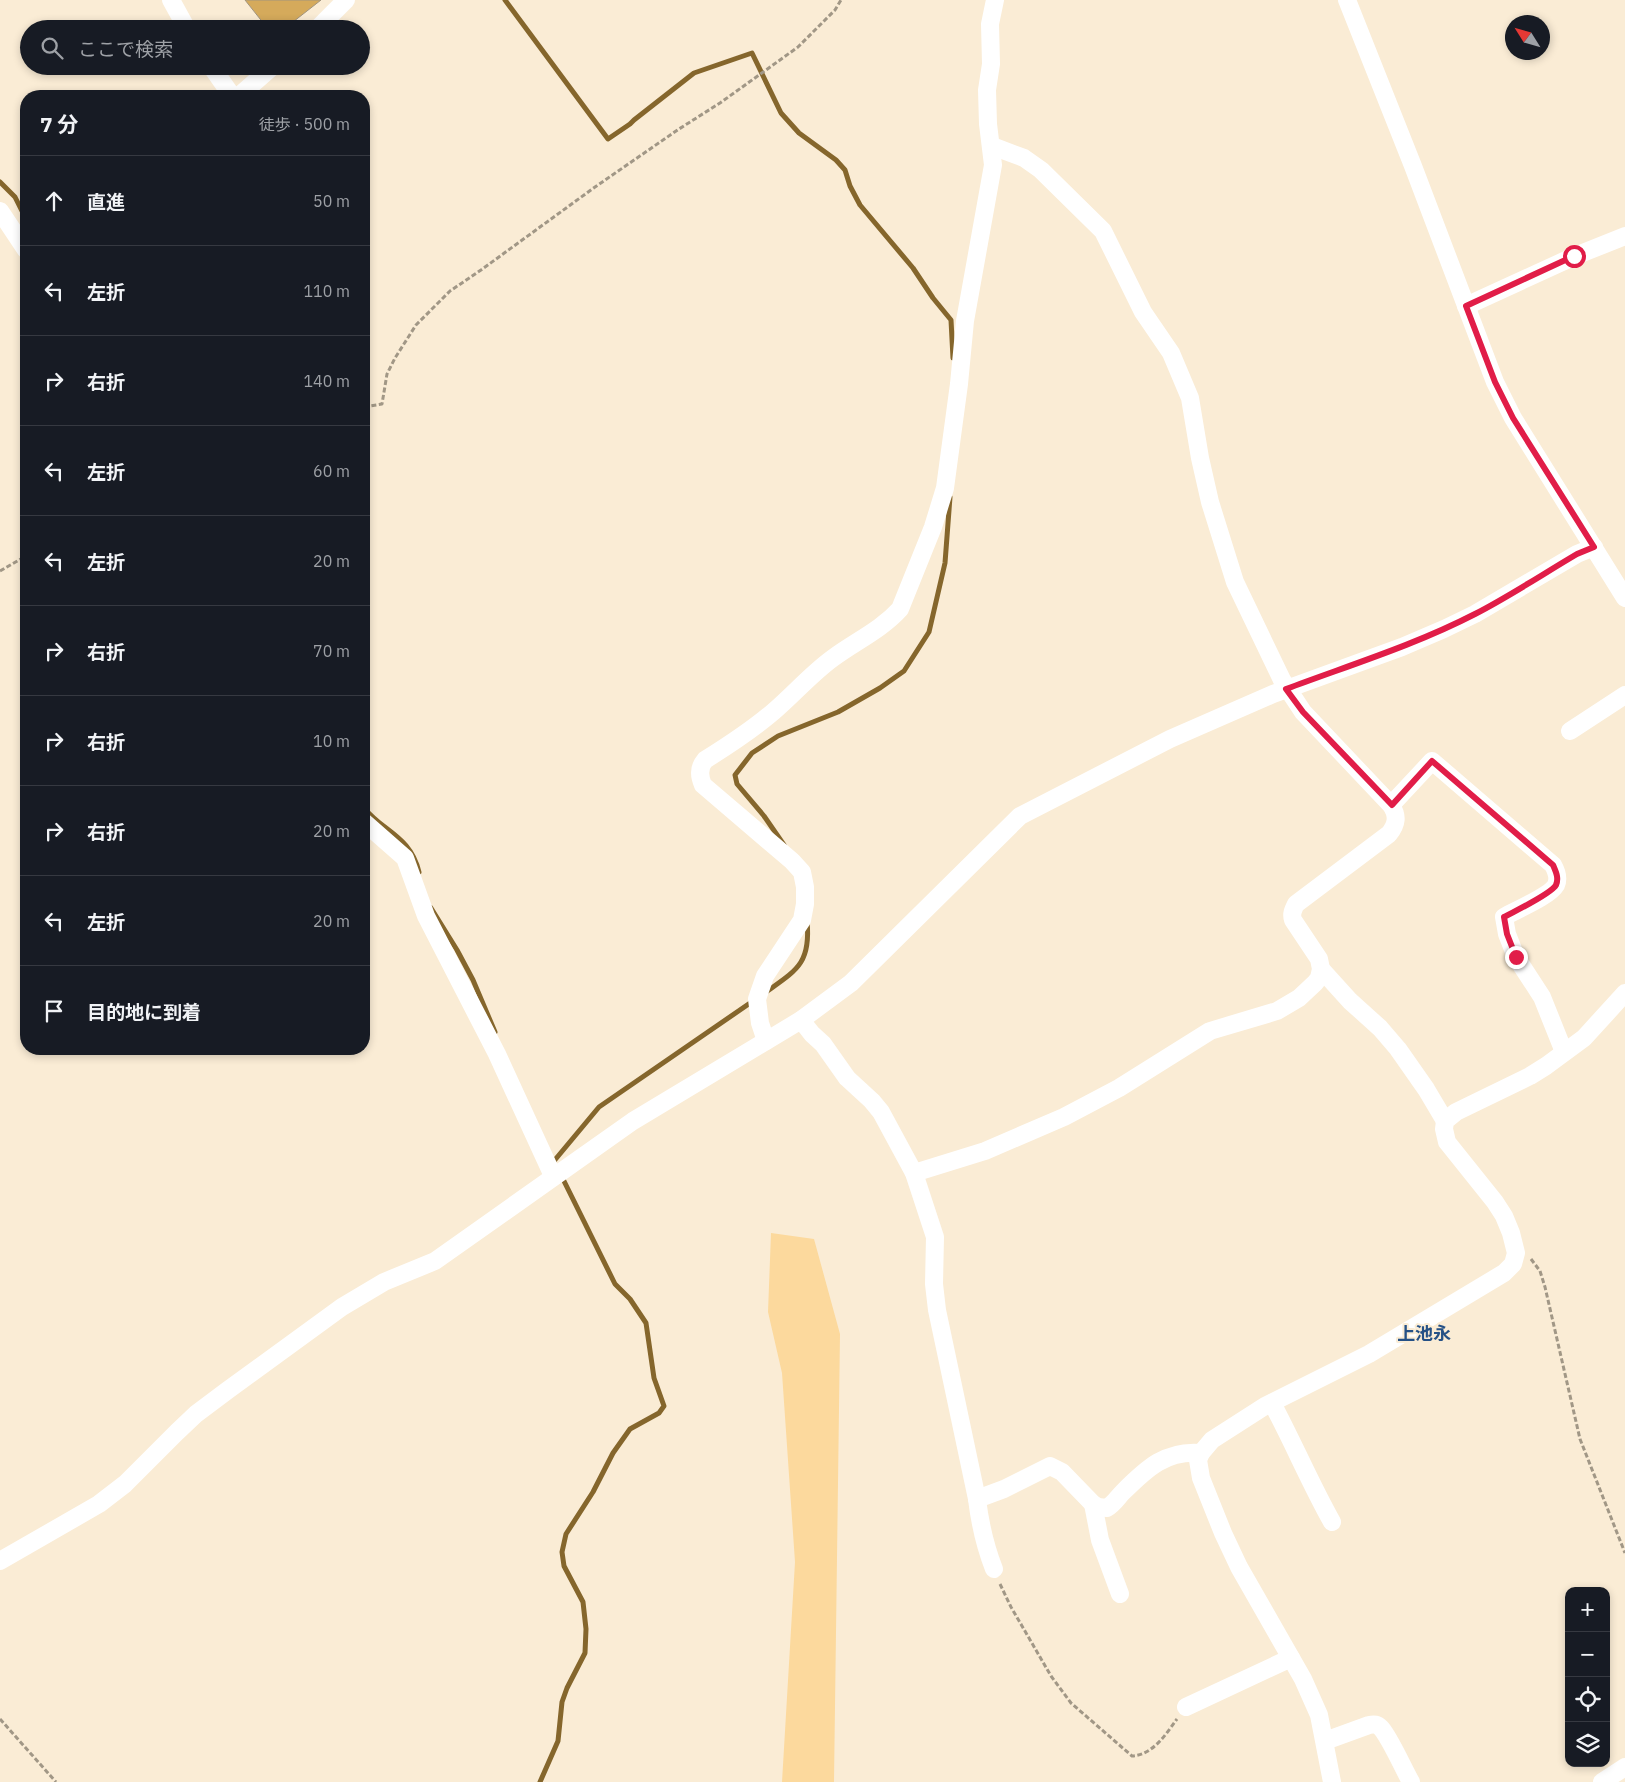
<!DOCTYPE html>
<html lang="ja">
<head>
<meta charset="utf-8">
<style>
  body { margin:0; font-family:"IBM Plex Sans","Noto Sans JP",sans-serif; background:#242831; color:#f1f3f6 }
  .controls { position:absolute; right:15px; bottom:15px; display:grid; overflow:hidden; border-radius:10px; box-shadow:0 2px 8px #0003 }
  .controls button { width:45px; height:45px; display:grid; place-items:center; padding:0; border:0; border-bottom:1px solid #363941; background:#171b24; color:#f1f3f6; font:25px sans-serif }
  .compass { position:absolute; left:1505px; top:15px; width:45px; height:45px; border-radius:50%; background:#171b24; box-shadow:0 2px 8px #0003; rotate:307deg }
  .stop { position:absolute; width:15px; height:15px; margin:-11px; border:4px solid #e11d48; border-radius:50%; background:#fff }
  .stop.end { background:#e11d48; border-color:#fff; box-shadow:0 1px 5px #0008 }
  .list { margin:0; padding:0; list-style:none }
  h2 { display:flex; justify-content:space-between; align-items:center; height:65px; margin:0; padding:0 20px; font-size:21px }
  h2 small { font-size:16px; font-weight:400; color:#9ea1a6 }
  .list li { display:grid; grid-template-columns:32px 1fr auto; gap:15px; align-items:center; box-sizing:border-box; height:90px; padding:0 20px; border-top:1px solid #363941 }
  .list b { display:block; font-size:19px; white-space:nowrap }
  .list em { font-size:16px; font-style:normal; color:#9ea1a6 }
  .icon { flex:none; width:28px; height:28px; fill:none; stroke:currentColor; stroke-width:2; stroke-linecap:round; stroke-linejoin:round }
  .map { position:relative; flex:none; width:1625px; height:1782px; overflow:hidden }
  .search { position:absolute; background:#171b24; box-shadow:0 2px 8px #0003; left:20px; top:20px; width:350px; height:55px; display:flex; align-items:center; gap:12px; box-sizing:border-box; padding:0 18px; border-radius:28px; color:#9ea1a6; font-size:19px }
  .panel { position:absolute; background:#171b24; box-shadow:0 2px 8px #0003; left:20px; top:90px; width:350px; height:965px; border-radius:20px }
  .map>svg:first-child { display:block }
  .green { fill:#fcd99d }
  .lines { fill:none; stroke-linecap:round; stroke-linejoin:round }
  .stream { stroke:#85662c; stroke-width:5 }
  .building { fill:#d5aa5b; stroke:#a1947f }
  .path { stroke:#a19786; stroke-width:3; stroke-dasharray:5 2.5; stroke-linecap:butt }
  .minor { stroke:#fff; stroke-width:18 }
  .route { stroke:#e11d48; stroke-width:6 }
  .labels { text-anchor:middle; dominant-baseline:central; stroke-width:4; stroke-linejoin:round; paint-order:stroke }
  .quarter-label { font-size:18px; font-weight:bold; fill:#255186; stroke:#faecd5 }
</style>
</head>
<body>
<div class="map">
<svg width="1625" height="1782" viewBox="0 0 1625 1782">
  <rect width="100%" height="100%" fill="#faecd5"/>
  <polygon class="green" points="771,1233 814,1239 840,1334 834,1782 782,1782 795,1562 782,1373 768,1312"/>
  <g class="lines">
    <g class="stream">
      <polyline points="505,0 608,139 630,124 634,120 694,73 752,53 781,113 799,133 836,160 845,170 850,186 860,205 913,268 933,298 951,320 953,358"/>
      <polyline points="0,182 15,197 26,219"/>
      <path d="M364,808c21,25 46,28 55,64"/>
      <polyline points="784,845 764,816 737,784 735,775 752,753 778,736 838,712 880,688 904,671 929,632 945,563 950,497"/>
      <polyline points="431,908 457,950 473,980 495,1032"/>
      <path d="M766,992c31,-22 45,-29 41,-71"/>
      <polyline points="554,1161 599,1107 753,1001"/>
      <polyline points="540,1782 558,1741 562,1702 567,1688 585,1653 586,1629 583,1602 564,1566 562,1552 566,1534 593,1492 613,1453 630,1429 659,1413 664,1406 654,1378 646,1323 630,1299 615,1284 561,1175"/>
    </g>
  </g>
  <polygon class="building" points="245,0 321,0 284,29 268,29"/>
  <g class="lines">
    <g class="path">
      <polyline points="364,407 382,404 387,374 395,358 416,325 450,291 481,270 595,187 679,129 720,103 798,47 835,10 841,0"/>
      <polyline points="0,571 26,556"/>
      <polyline points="1531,1259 1540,1271 1545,1287 1580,1439 1625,1553"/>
      <path d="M1000,1584l11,23 40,69 20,27 61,53c21,-1 34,-22 45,-37"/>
      <polyline points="0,1719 56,1782"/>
    </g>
    <g class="minor">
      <polyline points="171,0 187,29"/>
      <polyline points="1347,0 1413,166 1495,382 1513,418 1625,598"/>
      <polyline points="317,29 346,0"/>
      <polyline points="211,66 232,96"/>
      <polyline points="239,96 273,66"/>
      <polyline points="0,211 26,250"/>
      <polyline points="1466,306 1575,256 1625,236"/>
      <polyline points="1570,731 1625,695"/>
      <path d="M1391,805l41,-44 121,104c4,7 6,13 3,20 -6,11 -40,25 -52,32l3,17 9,23 26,40 22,55"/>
      <polyline points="364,822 405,858 426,916 497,1054 553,1176"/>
      <polyline points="1321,969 1350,1001 1380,1028 1398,1049 1426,1089 1445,1121"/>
      <path d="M801,1020l11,14 11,10 24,34 25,23 9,11 33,61 21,64 -1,47 3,26 40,189c3,25 8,47 17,70"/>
      <path d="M766,1041l-6,-18 -3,-24 8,-23 37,-56 3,-16v-17l-3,-15 -10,-11 -89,-76c-4,-9 -4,-18 2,-25 24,-15 47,-30 68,-48 21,-18 38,-38 60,-54 23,-17 48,-28 67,-49l33,-82 12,-39 14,-104 6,-63 28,-156 -5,-41 -1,-34 4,-26 -1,-40 5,-24"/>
      <path d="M914,1173l71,-22 79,-34 55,-29 91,-57 67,-20 22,-13 16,-15 4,-5 2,-9 -2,-10 -26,-39c-2,-6 0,-10 3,-16l93,-70c8,-10 9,-18 2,-29l-88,-93 -21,-32 -47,-98 -25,-80 -10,-44 -10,-60 -19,-45 -28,-41 -40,-81 -62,-61 -17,-12 -32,-12"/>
      <path d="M1272,1403c21,39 38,80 60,119"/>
      <path d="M977,1499l27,-10 46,-23 12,6 31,32 5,3 9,1c7,-4 11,-11 16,-16 24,-24 43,-42 78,-39"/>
      <polyline points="1093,1504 1100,1540 1120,1594"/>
      <polyline points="0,1561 99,1504 125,1484 177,1432 196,1414 228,1390 342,1307 384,1282 435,1261 633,1121 801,1020 851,983 1020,816 1170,739 1273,694 1402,647 1444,629 1475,614 1577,554 1594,547"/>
      <polyline points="1186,1707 1291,1658"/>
      <path d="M1325,1741l44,-16c5,-1 8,-1 12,3 9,10 22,40 30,54"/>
      <polyline points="1332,1782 1319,1715 1303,1679 1239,1567 1223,1533 1201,1478 1198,1460 1201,1453 1212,1440 1265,1406 1369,1354 1504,1273 1513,1264 1516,1253 1511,1233 1504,1216 1495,1202 1447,1142 1444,1129 1445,1121 1456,1112 1530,1076 1546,1066 1584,1038 1625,993"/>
      <polyline points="1602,1782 1625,1767"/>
    </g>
  </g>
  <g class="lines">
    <path class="route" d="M1516,957l-9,-23 -3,-17c11,-6 47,-23 52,-32 3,-7 0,-13 -3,-20l-121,-104 -40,44 -89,-93 -17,-23c64,-24 129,-44 189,-75 35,-18 68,-40 102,-60l17,-7 -81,-129 -18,-36 -29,-76 108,-50"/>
  </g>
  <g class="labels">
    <g class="quarter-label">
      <text x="1424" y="1333">上池永</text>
    </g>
  </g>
</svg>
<div class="controls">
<button>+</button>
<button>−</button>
<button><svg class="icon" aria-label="locate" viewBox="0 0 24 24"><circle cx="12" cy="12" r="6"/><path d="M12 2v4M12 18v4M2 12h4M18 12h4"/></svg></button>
<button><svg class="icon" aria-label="layers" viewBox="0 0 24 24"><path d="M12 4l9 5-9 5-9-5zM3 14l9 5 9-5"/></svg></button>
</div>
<svg class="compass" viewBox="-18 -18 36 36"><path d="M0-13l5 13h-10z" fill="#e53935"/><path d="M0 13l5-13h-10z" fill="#9ea1a6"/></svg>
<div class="stop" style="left:1574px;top:256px"></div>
<div class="stop end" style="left:1516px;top:957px"></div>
<div class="search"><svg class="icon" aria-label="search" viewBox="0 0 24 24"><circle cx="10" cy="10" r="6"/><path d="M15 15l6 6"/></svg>ここで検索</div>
<section class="panel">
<h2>7 分<small>徒歩 · 500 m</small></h2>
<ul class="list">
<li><svg class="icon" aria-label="ahead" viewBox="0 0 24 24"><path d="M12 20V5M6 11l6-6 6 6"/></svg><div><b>直進</b></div><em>50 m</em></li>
<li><svg class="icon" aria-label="left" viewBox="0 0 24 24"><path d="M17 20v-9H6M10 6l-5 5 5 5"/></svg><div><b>左折</b></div><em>110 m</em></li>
<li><svg class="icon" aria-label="right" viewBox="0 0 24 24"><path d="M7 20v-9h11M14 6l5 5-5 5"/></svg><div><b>右折</b></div><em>140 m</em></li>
<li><svg class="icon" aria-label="left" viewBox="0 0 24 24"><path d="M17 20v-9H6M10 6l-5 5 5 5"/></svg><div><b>左折</b></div><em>60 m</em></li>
<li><svg class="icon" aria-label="left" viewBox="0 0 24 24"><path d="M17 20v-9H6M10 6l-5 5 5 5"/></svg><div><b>左折</b></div><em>20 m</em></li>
<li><svg class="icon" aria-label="right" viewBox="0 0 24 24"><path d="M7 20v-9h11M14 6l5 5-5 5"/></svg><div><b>右折</b></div><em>70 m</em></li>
<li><svg class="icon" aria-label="right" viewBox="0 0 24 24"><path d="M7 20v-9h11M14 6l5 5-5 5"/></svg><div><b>右折</b></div><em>10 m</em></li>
<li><svg class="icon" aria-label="right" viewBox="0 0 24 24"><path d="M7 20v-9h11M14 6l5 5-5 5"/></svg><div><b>右折</b></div><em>20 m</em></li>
<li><svg class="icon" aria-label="left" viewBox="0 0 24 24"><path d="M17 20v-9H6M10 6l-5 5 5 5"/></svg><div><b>左折</b></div><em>20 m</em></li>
<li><svg class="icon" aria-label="arrive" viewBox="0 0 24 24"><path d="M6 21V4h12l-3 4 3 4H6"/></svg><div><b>目的地に到着</b></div></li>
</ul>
</section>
</div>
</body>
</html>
